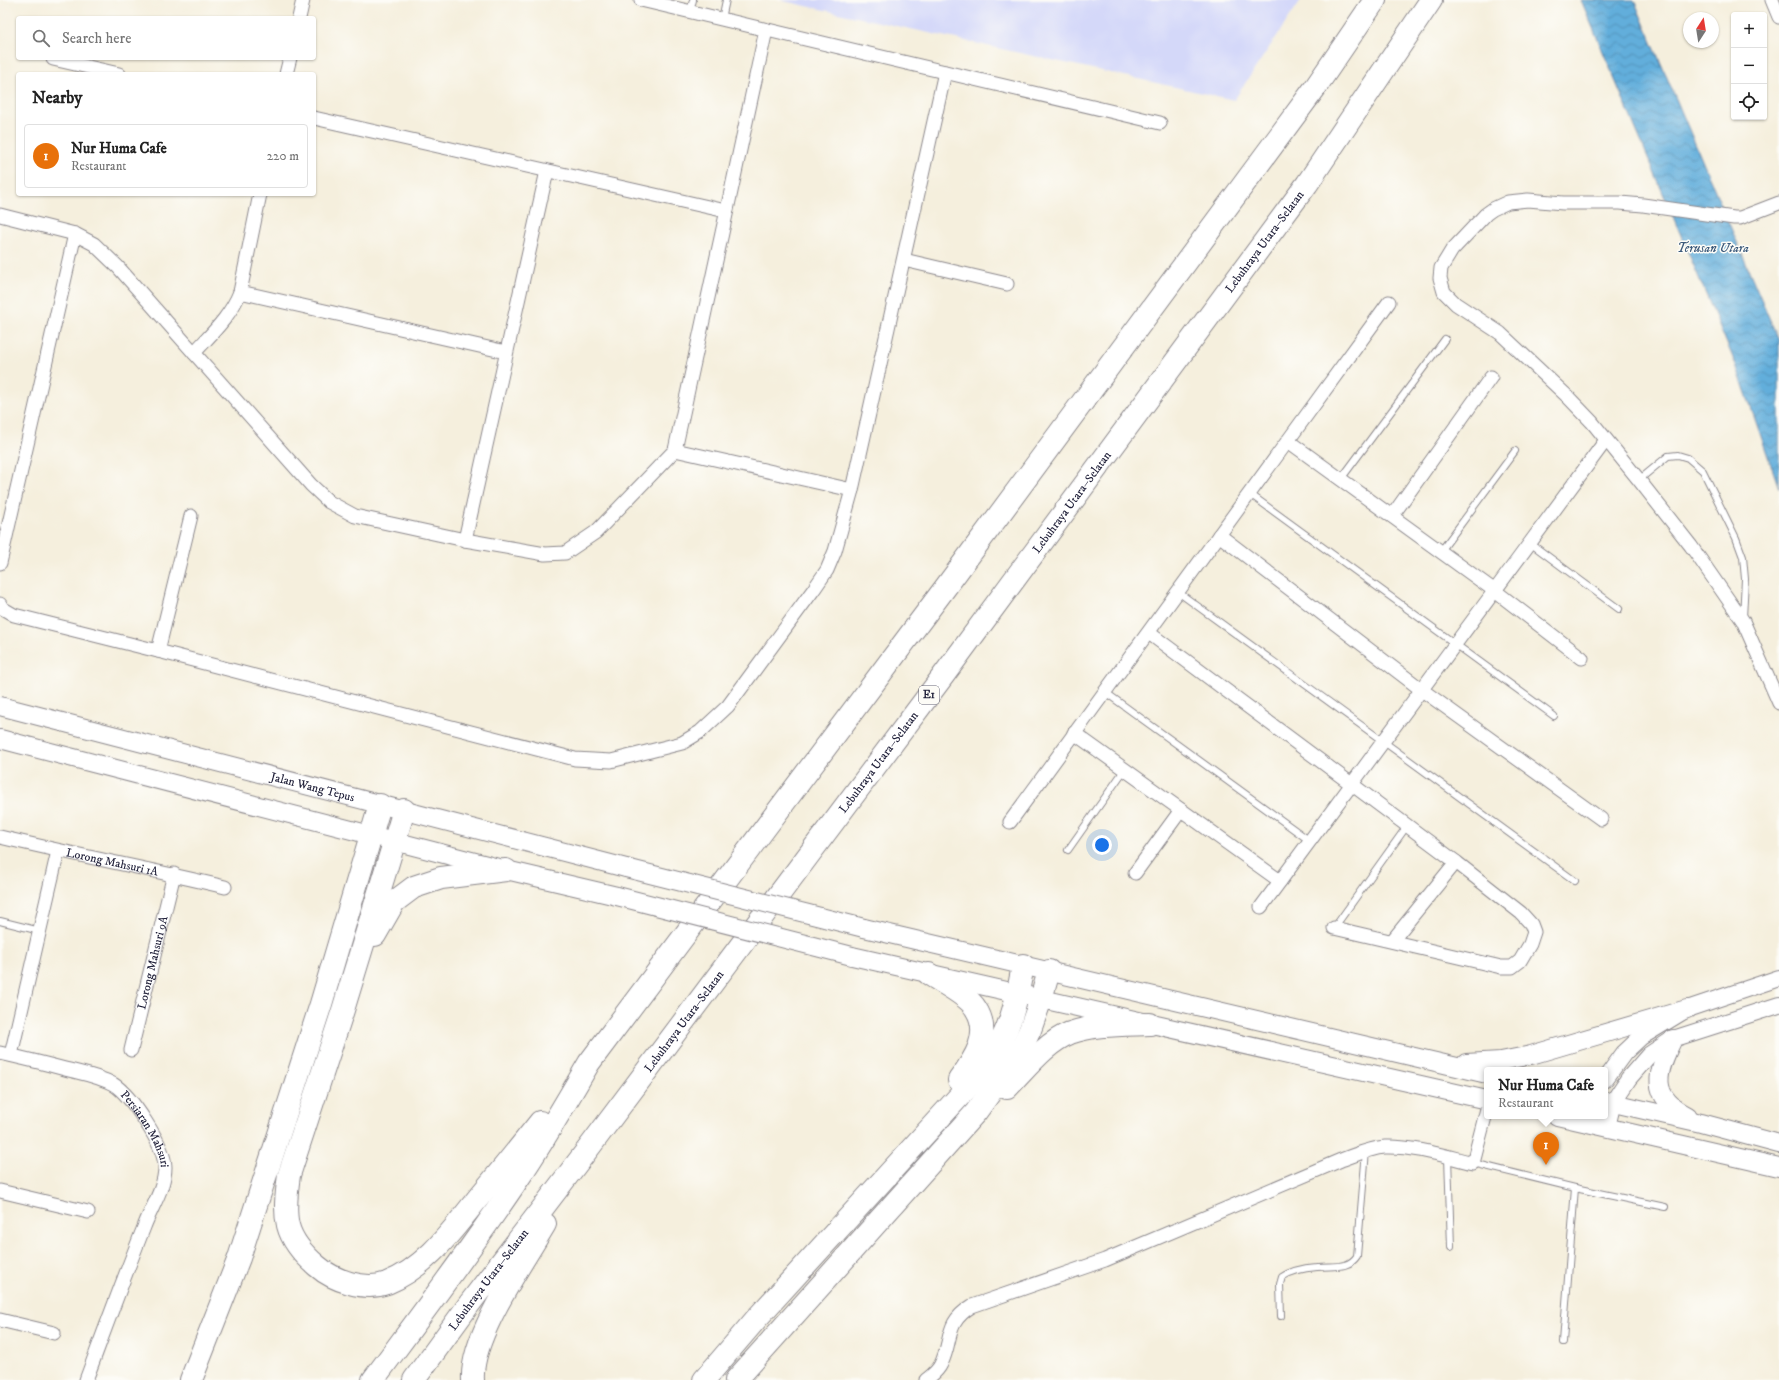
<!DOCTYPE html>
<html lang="en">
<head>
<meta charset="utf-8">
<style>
  body { margin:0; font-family:"IM FELL DW Pica",serif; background:#f6f6f6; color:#222 }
  .controls { position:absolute; right:12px; top:12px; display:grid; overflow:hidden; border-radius:4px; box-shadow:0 1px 3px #0004 }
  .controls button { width:36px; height:36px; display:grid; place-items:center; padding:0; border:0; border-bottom:1px solid #e0e0e0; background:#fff; color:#222; font:20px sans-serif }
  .compass { position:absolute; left:1683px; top:12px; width:36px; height:36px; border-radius:50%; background:#fff; box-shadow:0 1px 3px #0004; rotate:12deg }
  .you { position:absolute; left:1102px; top:845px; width:14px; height:14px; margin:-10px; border:3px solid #fff; border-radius:50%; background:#1a73e8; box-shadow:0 0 0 6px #1a73e833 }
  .badge { display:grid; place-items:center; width:26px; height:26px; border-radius:50%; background:#ea580c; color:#fff; font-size:13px; font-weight:700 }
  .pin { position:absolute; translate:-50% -33px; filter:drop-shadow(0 1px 2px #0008) }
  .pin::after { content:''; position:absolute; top:21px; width:14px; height:12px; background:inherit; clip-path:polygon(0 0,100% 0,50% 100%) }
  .popup { position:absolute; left:1484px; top:1067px; width:124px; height:52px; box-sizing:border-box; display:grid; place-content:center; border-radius:4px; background:#fff; filter:drop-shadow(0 1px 3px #0005); font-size:13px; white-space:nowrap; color:#767676 }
  .popup b { font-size:15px; color:#222 }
  .popup::after { content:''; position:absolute; left:50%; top:100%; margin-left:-8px; border:8px solid transparent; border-top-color:#fff }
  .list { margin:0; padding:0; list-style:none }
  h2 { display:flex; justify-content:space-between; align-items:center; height:52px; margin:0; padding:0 16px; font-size:17px }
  h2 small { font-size:13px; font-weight:400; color:#767676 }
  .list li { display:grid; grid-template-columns:26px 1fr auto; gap:12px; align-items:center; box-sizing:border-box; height:64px; margin:0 8px 8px; padding:0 8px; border:1px solid #e0e0e0; border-radius:4px }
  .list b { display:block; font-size:15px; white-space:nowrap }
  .list p { margin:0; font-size:13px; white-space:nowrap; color:#767676 }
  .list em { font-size:13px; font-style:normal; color:#767676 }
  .icon { flex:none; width:22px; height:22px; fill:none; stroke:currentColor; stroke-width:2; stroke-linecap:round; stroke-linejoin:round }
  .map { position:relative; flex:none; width:1779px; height:1380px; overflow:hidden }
  .search { position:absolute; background:#fff; box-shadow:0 1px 3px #0004; left:16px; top:16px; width:300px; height:44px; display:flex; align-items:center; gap:10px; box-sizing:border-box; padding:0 14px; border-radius:4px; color:#767676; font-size:15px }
  .panel { position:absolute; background:#fff; box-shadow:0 1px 3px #0004; left:16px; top:72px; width:300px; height:124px; border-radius:4px }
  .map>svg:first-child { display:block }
  .built { fill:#d4d8f9 }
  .water { fill:url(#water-waves); stroke:#42688b }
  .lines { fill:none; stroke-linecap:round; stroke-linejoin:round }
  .service-casing { stroke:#8c888c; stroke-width:8 }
  .minor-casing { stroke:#8c888c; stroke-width:15 }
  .tertiary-casing { stroke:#8c888c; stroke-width:18 }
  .secondary-casing { stroke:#8c888c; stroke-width:20 }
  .motorway-casing { stroke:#8c888c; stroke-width:24 }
  .service { stroke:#fff; stroke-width:6 }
  .minor { stroke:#fff; stroke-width:13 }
  .tertiary { stroke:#fff; stroke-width:16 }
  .secondary { stroke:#fff; stroke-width:18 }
  .motorway { stroke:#fff; stroke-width:22 }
  .secondary-bridge-casing { stroke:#8c888c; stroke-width:20; stroke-linecap:butt }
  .secondary-bridge { stroke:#fff; stroke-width:18 }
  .labels { text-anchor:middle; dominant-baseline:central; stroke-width:3; stroke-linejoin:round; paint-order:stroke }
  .shield { fill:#fdfcf7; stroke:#646373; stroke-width:1 }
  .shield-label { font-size:11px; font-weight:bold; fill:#22223b }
  .street-label { font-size:12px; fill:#22223b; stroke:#fdfcf7 }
  .water-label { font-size:13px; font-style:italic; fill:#3c5a7b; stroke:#fdfcf7 }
</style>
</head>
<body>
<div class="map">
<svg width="1779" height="1380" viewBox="0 0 1779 1380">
  <defs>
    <pattern id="water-waves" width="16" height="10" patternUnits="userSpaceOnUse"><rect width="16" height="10" fill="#62aedb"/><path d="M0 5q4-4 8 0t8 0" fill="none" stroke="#508db3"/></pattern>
  </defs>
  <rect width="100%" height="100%" fill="#fdfcf7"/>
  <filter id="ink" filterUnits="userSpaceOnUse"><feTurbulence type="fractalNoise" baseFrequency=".025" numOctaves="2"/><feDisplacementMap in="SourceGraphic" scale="8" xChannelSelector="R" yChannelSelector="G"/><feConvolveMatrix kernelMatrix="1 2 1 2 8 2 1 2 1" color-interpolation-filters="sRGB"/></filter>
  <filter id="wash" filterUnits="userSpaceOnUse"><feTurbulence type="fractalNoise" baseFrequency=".012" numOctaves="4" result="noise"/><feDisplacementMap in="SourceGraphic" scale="16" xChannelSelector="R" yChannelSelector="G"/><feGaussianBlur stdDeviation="0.9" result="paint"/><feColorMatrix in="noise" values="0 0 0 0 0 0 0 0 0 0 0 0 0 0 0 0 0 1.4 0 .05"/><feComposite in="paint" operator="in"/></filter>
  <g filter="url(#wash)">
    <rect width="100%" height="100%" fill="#f5efdd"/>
    <polygon class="built" points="779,0 1301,0 1234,100"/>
    <polygon class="water" points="1581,0 1634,0 1779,341 1779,488 1736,365"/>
  </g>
  <g filter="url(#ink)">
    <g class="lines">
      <g class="service-casing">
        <g id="service">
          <polyline points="690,12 693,0"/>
          <polyline points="722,19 726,0"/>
          <polyline points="1341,479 1445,339"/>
          <polyline points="1639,480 1668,456 1678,455 1688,458 1703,471 1736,538 1743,557 1745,579 1743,618"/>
          <polyline points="1250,494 1554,716"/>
          <polyline points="1530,543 1619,609"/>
          <polyline points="1441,551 1515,451"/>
          <polyline points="1178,592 1575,881"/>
          <polyline points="1105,692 1310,841"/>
          <polyline points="1068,850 1125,769"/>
          <polyline points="0,921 40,931"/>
          <polyline points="1334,928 1407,826"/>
          <polyline points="1448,1157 1451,1247"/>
          <polyline points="1473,1163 1575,1188 1665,1207"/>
          <path d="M1281,1316l-1,-32 2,-7c10,-7 22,-9 35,-10 15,-2 31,3 40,-11l9,-105"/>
          <polyline points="1563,1342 1575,1188"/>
        </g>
      </g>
      <g class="minor-casing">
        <g id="minor">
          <polyline points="641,0 1160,123"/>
          <polyline points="1772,0 1779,17"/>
          <polyline points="299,18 303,0"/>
          <polyline points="53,59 119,74"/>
          <polyline points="286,74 290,58"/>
          <polyline points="314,118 726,211"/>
          <polyline points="1779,203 1740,218 1734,218 1643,205 1620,203 1563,203 1528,200 1508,202 1493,209 1486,214 1452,250 1441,268 1440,278 1444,292 1456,304 1500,333 1567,396 1592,422 1639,480 1691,546 1743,621 1779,703"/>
          <polyline points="0,215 75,234 94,244 118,267 311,485 329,502 355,516 465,540 545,554 565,553 596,532 675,450 766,30"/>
          <polyline points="904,260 1007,284"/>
          <polyline points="240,292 506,352"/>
          <path d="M194,353c17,-19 36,-36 46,-61l20,-98"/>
          <polyline points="1288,441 1495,591 1582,658"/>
          <polyline points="675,450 852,490"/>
          <polyline points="1392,516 1491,377"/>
          <polyline points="1219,535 1422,690 1601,819"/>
          <polyline points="465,540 547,171"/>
          <polyline points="0,563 75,234"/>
          <polyline points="0,604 2,608 14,615 158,651 575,759 611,761 682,743 700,732 728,706 814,589 827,570 835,551 852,490 945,72"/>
          <polyline points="1149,633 1456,862 1521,913 1531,924 1534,932 1530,944 1520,961 1512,967 1501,967 1334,928"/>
          <polyline points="158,651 191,516"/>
          <polyline points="1074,733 1280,881"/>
          <polyline points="1010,822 1389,302"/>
          <path id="s1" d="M0,837c75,18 150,32 225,50"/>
          <polyline points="1135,873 1181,810"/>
          <polyline points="1261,907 1606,440"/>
          <polyline points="1392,941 1456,862"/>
          <path id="s2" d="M131,1050l43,-176"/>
          <path id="s3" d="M0,1053c22,5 43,10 65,16 16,4 33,7 48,15 18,11 52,62 52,83 0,21 -14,41 -21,60 -20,50 -39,102 -58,153"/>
          <polyline points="11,1055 58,851"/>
          <polyline points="0,1191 88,1212"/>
          <polyline points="0,1320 54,1333"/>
          <path d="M926,1380c6,-5 12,-9 15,-16 12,-24 3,-41 31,-58l133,-46 236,-100c14,-5 29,-12 44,-13 29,-1 60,9 88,16l14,-54"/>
        </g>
      </g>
      <g class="tertiary-casing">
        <g id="tertiary">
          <polyline points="1605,1079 1624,1053 1641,1037 1687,1009 1779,978"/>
          <polyline points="1607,1127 1613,1102 1629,1078 1649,1055 1673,1039 1779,1005"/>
        </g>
      </g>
      <g class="secondary-casing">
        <g id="secondary">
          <path id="s4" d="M0,706l626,162"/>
          <polyline points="0,739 506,870 617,896"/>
          <polyline points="864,928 1487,1074"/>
          <polyline points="852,956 1487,1100"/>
          <path d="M1673,1039c-16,33 -25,57 15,77"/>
          <polyline points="1466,1063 1501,1061 1531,1055 1687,1009"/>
          <polyline points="1605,1101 1701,1123 1779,1144"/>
          <polyline points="1557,1116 1779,1167"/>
        </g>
      </g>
      <g class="motorway-casing">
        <g id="motorway">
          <path d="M404,810l-61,200 -54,165c-6,42 -6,62 28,91 17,15 48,25 70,17 40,-16 66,-54 92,-86 21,-25 41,-50 61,-75"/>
          <polyline points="375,935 394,902 414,887 441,878 506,870"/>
          <path d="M929,974c13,9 40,22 47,35 16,25 -2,51 -17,71"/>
          <path d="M1007,1088c19,-19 38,-45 63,-55 25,-9 54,-8 80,-9"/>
          <polyline points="191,1380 239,1258 321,1004 380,805"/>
          <path d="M373,1380c49,-66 99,-132 145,-201 26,-38 48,-77 71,-116l356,-475 370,-500 60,-88"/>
          <path id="s5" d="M414,1380l56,-77 121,-158 352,-469 364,-492 124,-184"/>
          <path d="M473,1380c-3,-43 50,-118 72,-156"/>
          <path d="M704,1380l53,-62 230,-252c23,-36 29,-60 36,-101"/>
          <polyline points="736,1380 976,1112 1019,1053 1030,1030 1041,999 1049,971"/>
        </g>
      </g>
      <use href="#service" class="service"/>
      <use href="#minor" class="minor"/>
      <use href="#tertiary" class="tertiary"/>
      <use href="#secondary" class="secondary"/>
      <use href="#motorway" class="motorway"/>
      <g class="secondary-bridge-casing">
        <g id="secondary-bridge">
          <polyline points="626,868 864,928"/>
          <polyline points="617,896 852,956"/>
        </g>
      </g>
      <use href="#secondary-bridge" class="secondary-bridge"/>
    </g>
  </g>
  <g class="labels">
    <rect class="shield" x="919" y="686" width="20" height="18" rx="3"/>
    <g class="shield-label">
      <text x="929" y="695">E1</text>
    </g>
    <g class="street-label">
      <text stroke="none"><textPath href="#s5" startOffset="1421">Lebuhraya Utara–Selatan</textPath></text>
      <text stroke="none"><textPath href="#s5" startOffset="1097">Lebuhraya Utara–Selatan</textPath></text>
      <text stroke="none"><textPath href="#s5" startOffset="773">Lebuhraya Utara–Selatan</textPath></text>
      <text stroke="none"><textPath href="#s4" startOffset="323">Jalan Wang Tepus</textPath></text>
      <text stroke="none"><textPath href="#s1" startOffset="115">Lorong Mahsuri 1A</textPath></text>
      <text stroke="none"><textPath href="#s2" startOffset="90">Lorong Mahsuri 9A</textPath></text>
      <text stroke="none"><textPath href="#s5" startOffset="449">Lebuhraya Utara–Selatan</textPath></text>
      <text stroke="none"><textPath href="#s3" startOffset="174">Persiaran Mahsuri</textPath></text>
      <text stroke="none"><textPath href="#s5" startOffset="125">Lebuhraya Utara–Selatan</textPath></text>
    </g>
    <g class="water-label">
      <text x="1713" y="248">Terusan Utara</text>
    </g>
  </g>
</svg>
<div class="controls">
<button>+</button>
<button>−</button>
<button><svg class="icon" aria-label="locate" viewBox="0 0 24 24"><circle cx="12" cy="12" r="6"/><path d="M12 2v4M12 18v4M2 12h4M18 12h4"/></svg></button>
</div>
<svg class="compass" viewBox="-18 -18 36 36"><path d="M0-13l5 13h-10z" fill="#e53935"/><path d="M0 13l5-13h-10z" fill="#767676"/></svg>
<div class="you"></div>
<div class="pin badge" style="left:1546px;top:1165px;background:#e8710a">1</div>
<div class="popup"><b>Nur Huma Cafe</b>Restaurant</div>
<div class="search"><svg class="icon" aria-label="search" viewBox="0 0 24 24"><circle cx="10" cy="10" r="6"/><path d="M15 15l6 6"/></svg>Search here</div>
<section class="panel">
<h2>Nearby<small></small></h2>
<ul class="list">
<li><span class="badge" style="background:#e8710a">1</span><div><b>Nur Huma Cafe</b><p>Restaurant</p></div><em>220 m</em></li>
</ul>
</section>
</div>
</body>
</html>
